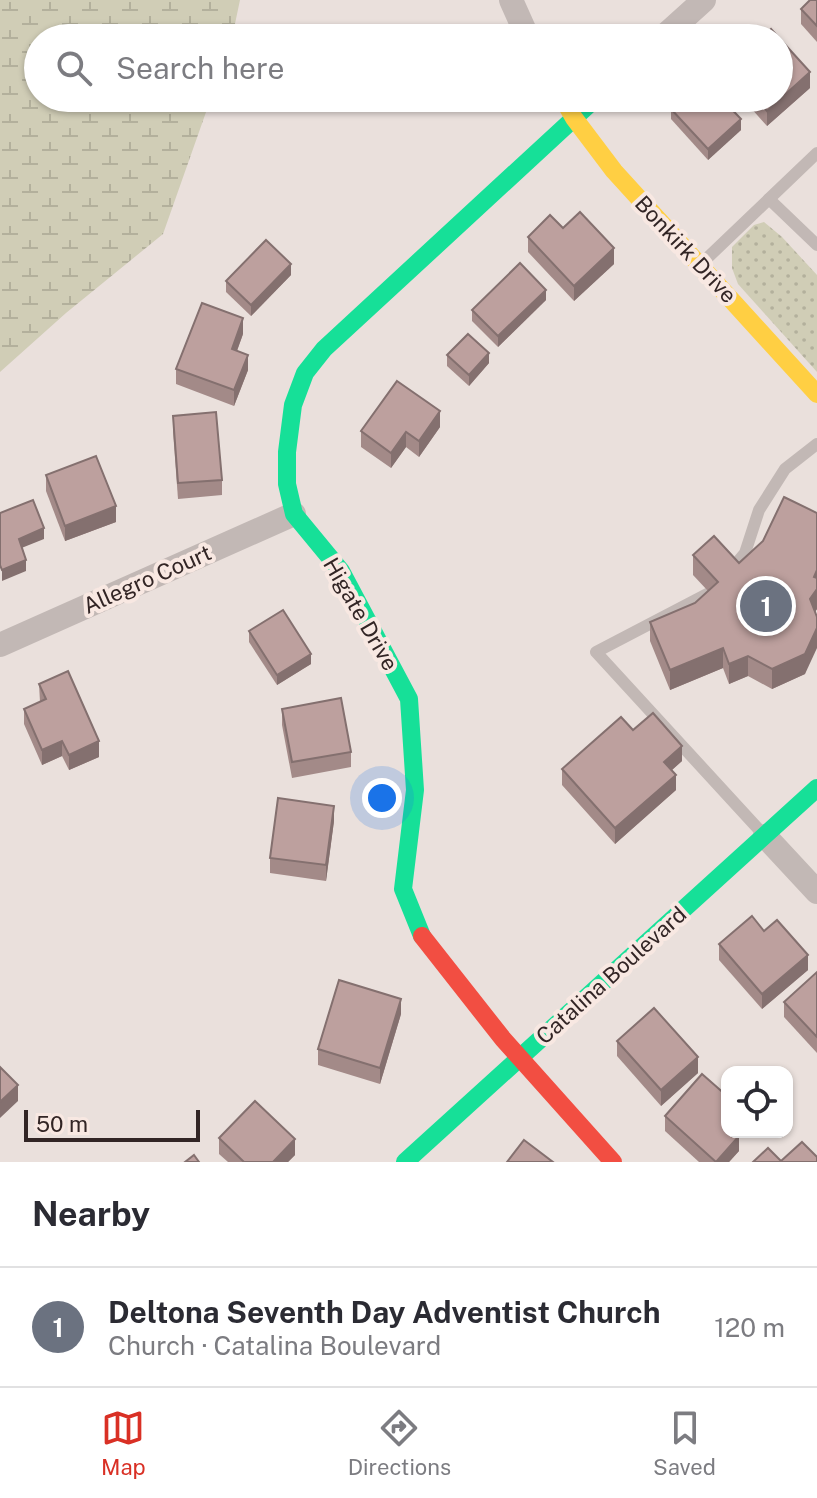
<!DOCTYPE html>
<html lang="en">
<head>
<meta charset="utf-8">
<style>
  body { margin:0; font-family:"Public Sans",sans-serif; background:#f7f7f7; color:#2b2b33 }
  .controls { position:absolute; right:24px; bottom:24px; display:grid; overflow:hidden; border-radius:16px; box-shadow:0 2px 6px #0004 }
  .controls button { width:72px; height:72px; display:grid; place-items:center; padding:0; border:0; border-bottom:2px solid #e1e1e2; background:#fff; color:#2b2b33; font:40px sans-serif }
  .scale { position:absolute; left:24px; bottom:20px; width:176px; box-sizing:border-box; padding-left:8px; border:4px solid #322525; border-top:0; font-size:22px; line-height:28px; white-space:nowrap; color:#322525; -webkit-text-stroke:6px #f8e8e2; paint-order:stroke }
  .you { position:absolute; left:382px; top:798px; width:28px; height:28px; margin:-20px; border:6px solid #fff; border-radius:50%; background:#1a73e8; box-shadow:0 0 0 12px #1a73e833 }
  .badge { display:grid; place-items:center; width:52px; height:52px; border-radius:50%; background:#d93025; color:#fff; font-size:26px; font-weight:700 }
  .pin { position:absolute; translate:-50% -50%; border:4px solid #fff; box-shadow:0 2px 8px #0006 }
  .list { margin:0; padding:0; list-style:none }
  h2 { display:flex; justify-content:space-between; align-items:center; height:104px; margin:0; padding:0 32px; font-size:34px }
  h2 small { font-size:26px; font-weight:400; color:#7c7c81 }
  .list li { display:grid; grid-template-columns:52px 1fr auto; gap:24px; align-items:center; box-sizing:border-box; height:120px; padding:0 32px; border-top:2px solid #e1e1e2 }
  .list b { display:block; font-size:30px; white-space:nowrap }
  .list p { margin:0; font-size:26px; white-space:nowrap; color:#7c7c81 }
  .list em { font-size:26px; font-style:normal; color:#7c7c81 }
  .icon { flex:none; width:44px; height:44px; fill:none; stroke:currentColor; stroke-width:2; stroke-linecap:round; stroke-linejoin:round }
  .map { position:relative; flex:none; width:817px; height:1162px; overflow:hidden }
  .search { position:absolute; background:#fff; box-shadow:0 2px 6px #0004; left:24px; right:24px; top:24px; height:88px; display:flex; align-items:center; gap:20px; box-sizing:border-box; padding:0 28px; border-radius:44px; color:#7c7c81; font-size:30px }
  .sheet { height:224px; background:#fff }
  nav { display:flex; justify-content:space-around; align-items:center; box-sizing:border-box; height:112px; border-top:2px solid #e1e1e2; background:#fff; font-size:22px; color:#7c7c81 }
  nav a { display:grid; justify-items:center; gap:4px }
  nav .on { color:#d93025 }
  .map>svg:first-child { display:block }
  .grass { fill:url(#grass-dots) }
  .wetland { fill:url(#wetland-marsh) }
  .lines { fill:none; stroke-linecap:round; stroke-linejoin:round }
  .lane { stroke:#c2b8b5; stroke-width:12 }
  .street { stroke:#c2b8b5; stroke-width:24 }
  .fast { stroke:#16e098; stroke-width:18 }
  .slow { stroke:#ffcf43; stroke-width:18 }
  .jam { stroke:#f24e42; stroke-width:18 }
  .wall { fill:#a38a88 }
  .shaded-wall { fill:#84706f }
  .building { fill:#bda09e; stroke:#84706f; stroke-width:2 }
  .labels { text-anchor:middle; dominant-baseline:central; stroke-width:8; stroke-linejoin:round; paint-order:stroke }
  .street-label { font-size:22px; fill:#322525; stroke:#f8e8e2 }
</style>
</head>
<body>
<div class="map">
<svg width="817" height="1162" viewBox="0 0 817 1162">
  <defs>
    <pattern id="grass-dots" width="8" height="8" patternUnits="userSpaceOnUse" patternTransform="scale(2)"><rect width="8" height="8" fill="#d0cdb6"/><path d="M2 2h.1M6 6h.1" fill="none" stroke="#b3b09c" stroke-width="1.8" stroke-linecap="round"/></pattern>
    <pattern id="wetland-marsh" width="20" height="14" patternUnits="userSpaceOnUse" patternTransform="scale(2)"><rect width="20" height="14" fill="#d0cdb6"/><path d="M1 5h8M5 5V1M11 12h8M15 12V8" fill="none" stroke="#b3b09c"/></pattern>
  </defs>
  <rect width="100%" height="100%" fill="#eae0dc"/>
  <polygon class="grass" points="764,222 782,237 817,275 817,372 738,284 732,268 732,247 754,225"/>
  <polygon class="wetland" points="0,0 240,0 232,38 38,38 38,98 211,98 163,234 66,313 0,372"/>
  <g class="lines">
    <g class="lane">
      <polyline points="769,199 817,245"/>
      <polyline points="701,264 817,153"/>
      <polyline points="729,572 745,553 759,510 785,469 817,444"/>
      <polyline points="709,593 596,652 762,833"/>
    </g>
    <g class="street">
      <polyline points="511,0 528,38"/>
      <polyline points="662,38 704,0"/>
      <polyline points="0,645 294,514"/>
      <polyline points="765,836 817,892"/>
    </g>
    <g class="fast">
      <polyline points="422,936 403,889 415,790 409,699 341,571 294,514 287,484 287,452 293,405 305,373 324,349 596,98"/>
      <polyline points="405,1162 817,788"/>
    </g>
    <polyline class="slow" points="563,99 574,118 614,171 817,394"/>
    <polyline class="jam" points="422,936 503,1039 613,1162"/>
  </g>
  <g class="wall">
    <polygon points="817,0 817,42 801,24 801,9"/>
    <polygon points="810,88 767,126 742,98 779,98"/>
    <polygon points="671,109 741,130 708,160 671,119"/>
    <polygon points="563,228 614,264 574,301 528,252 528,237"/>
    <polygon points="291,275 251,316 226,292 226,281"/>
    <polygon points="546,300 498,347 472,321 472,310"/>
    <polygon points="243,334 237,351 248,370 234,406 176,384 176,369"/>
    <polygon points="447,355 489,363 469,386 447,366"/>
    <polygon points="173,416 222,480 222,495 178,499 173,431"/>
    <polygon points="440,427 419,457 406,447 391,468 361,447 361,431"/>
    <polygon points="46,475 116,522 65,541 46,491"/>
    <polygon points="817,513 817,609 815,612 805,674 772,689 748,676 729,684 723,668 670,690 650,641 650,622 695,603 708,591 693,575 693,555 739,563"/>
    <polygon points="249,631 311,664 277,685 249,642"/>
    <polygon points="39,684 99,757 69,770 62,756 42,765 24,724 24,709 40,702"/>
    <polygon points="282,709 351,752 351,767 292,778 282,725"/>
    <polygon points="633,730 682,761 672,770 676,790 615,844 562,785 562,769"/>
    <polygon points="334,821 326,881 270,873 270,858"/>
    <polygon points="764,931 808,970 762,1009 719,960 719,944"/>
    <polygon points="817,972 817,1053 784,1017 784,1002"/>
    <polygon points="401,1014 380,1084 318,1065 318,1049"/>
    <polygon points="617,1041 698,1073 661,1106 617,1056"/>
    <polygon points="665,1116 739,1151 729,1162 699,1162 665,1131"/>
    <polygon points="219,1138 295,1155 288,1162 228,1162 219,1154"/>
  </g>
  <g class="shaded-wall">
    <polygon points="810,72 810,88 767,126 767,111"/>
    <polygon points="741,119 741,130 708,160 708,149"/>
    <polygon points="614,248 614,264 574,301 574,286"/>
    <polygon points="291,264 291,275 251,316 251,305"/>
    <polygon points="546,290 546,300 498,347 498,336"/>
    <polygon points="243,318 243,334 232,364 232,349"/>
    <polygon points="489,353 489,363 469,386 469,375"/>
    <polygon points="248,355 248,370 234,406 234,390"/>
    <polygon points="440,411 440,427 419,457 419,441"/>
    <polygon points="406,432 406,447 391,468 391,453"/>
    <polygon points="116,506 116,522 65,541 65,526"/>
    <polygon points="44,528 44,539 19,549 19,539"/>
    <polygon points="26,560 26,571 2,581 2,570"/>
    <polygon points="817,570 817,609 810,619 810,599 814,577"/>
    <polygon points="817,628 817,648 805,674 772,689 772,669"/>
    <polygon points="723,648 723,668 670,690 670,670"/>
    <polygon points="311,654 311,664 277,685 277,675"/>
    <polygon points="748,656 748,676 729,684 729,664"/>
    <polygon points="62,741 62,756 42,765 42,750"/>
    <polygon points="99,741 99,757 69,770 69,755"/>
    <polygon points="682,746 682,761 664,777 664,762"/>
    <polygon points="676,775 676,790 615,844 615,828"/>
    <polygon points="334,806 334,821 326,881 326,865"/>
    <polygon points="808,955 808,970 762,1009 762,994"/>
    <polygon points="401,999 401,1014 380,1084 380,1068"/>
    <polygon points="698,1057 698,1073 661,1106 661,1090"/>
    <polygon points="18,1085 18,1101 0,1118 0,1102"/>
    <polygon points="739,1136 739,1151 729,1162 716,1162"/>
    <polygon points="295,1139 295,1155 288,1162 273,1162"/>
  </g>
  <g class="building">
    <polygon points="810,0 817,0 817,26 801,9"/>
    <polygon points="771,29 810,72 767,111 756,98 779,98 779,38 762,38"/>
    <polygon points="685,98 721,98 741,119 708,149 671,109"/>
    <polygon points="580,212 614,248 574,286 528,237 550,215 563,228"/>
    <polygon points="266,240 291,264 251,305 226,281"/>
    <polygon points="520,263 546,290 498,336 472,310"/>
    <polygon points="202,303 243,318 232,349 248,355 234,390 176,369"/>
    <polygon points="468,334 489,353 469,375 447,355"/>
    <polygon points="397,381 440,411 419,441 406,432 391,453 361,431"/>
    <polygon points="216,412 222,480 178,483 173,416"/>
    <polygon points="96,456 116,506 65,526 46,475"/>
    <polygon points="784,497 817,513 817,570 814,577 817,578 817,589 810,599 817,617 817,628 805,654 772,669 748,656 729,664 723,648 670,670 650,622 695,603 718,582 693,555 714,536 739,563 763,541"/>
    <polygon points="33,500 44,528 19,539 26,560 2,570 0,565 0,513"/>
    <polygon points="283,610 311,654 277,675 249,631"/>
    <polygon points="68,671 99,741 69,755 62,741 42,750 24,709 46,699 39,684"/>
    <polygon points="341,698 351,752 292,762 282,709"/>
    <polygon points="653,713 682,746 664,762 676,775 615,828 562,769 621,717 633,730"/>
    <polygon points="278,798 334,806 326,865 270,858"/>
    <polygon points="752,916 764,931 777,920 808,955 762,994 719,944"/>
    <polygon points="817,972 817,1037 784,1002"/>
    <polygon points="339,980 401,999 380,1068 318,1049"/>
    <polygon points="654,1008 698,1057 661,1090 617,1041"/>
    <polygon points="0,1067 18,1085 0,1102"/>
    <polygon points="702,1074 727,1096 727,1132 735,1132 739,1136 716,1162 665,1116"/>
    <polygon points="255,1101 295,1139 273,1162 244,1162 219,1138"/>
    <polygon points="524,1140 553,1162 507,1162"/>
    <polygon points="802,1142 817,1157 817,1162 753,1162 768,1148 781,1161"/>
    <polygon points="194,1155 199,1162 185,1162"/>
  </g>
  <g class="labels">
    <g class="street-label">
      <text transform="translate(686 249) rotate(47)">Bonkirk Drive</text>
      <text transform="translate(147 579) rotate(-24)">Allegro Court</text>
      <text transform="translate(361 614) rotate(60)">Higate Drive</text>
      <text transform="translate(611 975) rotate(-42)">Catalina Boulevard</text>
    </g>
  </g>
</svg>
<div class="controls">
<button><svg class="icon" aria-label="locate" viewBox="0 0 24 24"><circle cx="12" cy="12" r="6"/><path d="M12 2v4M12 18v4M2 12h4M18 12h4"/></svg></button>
</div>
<div class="scale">50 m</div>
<div class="you"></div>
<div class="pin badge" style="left:766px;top:606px;background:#6b7280">1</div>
<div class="search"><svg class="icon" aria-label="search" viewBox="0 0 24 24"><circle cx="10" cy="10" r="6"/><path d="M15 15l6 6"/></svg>Search here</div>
</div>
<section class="sheet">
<h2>Nearby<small></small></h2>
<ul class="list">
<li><span class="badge" style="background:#6b7280">1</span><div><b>Deltona Seventh Day Adventist Church</b><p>Church · Catalina Boulevard</p></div><em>120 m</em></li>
</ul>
</section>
<nav>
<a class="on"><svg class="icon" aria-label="map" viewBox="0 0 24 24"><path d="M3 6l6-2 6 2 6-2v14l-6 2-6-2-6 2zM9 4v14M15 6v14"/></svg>Map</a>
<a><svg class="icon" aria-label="directions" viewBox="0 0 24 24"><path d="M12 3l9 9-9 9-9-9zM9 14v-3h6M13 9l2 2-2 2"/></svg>Directions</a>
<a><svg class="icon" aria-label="saved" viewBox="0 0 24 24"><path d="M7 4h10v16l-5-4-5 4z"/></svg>Saved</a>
</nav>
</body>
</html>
